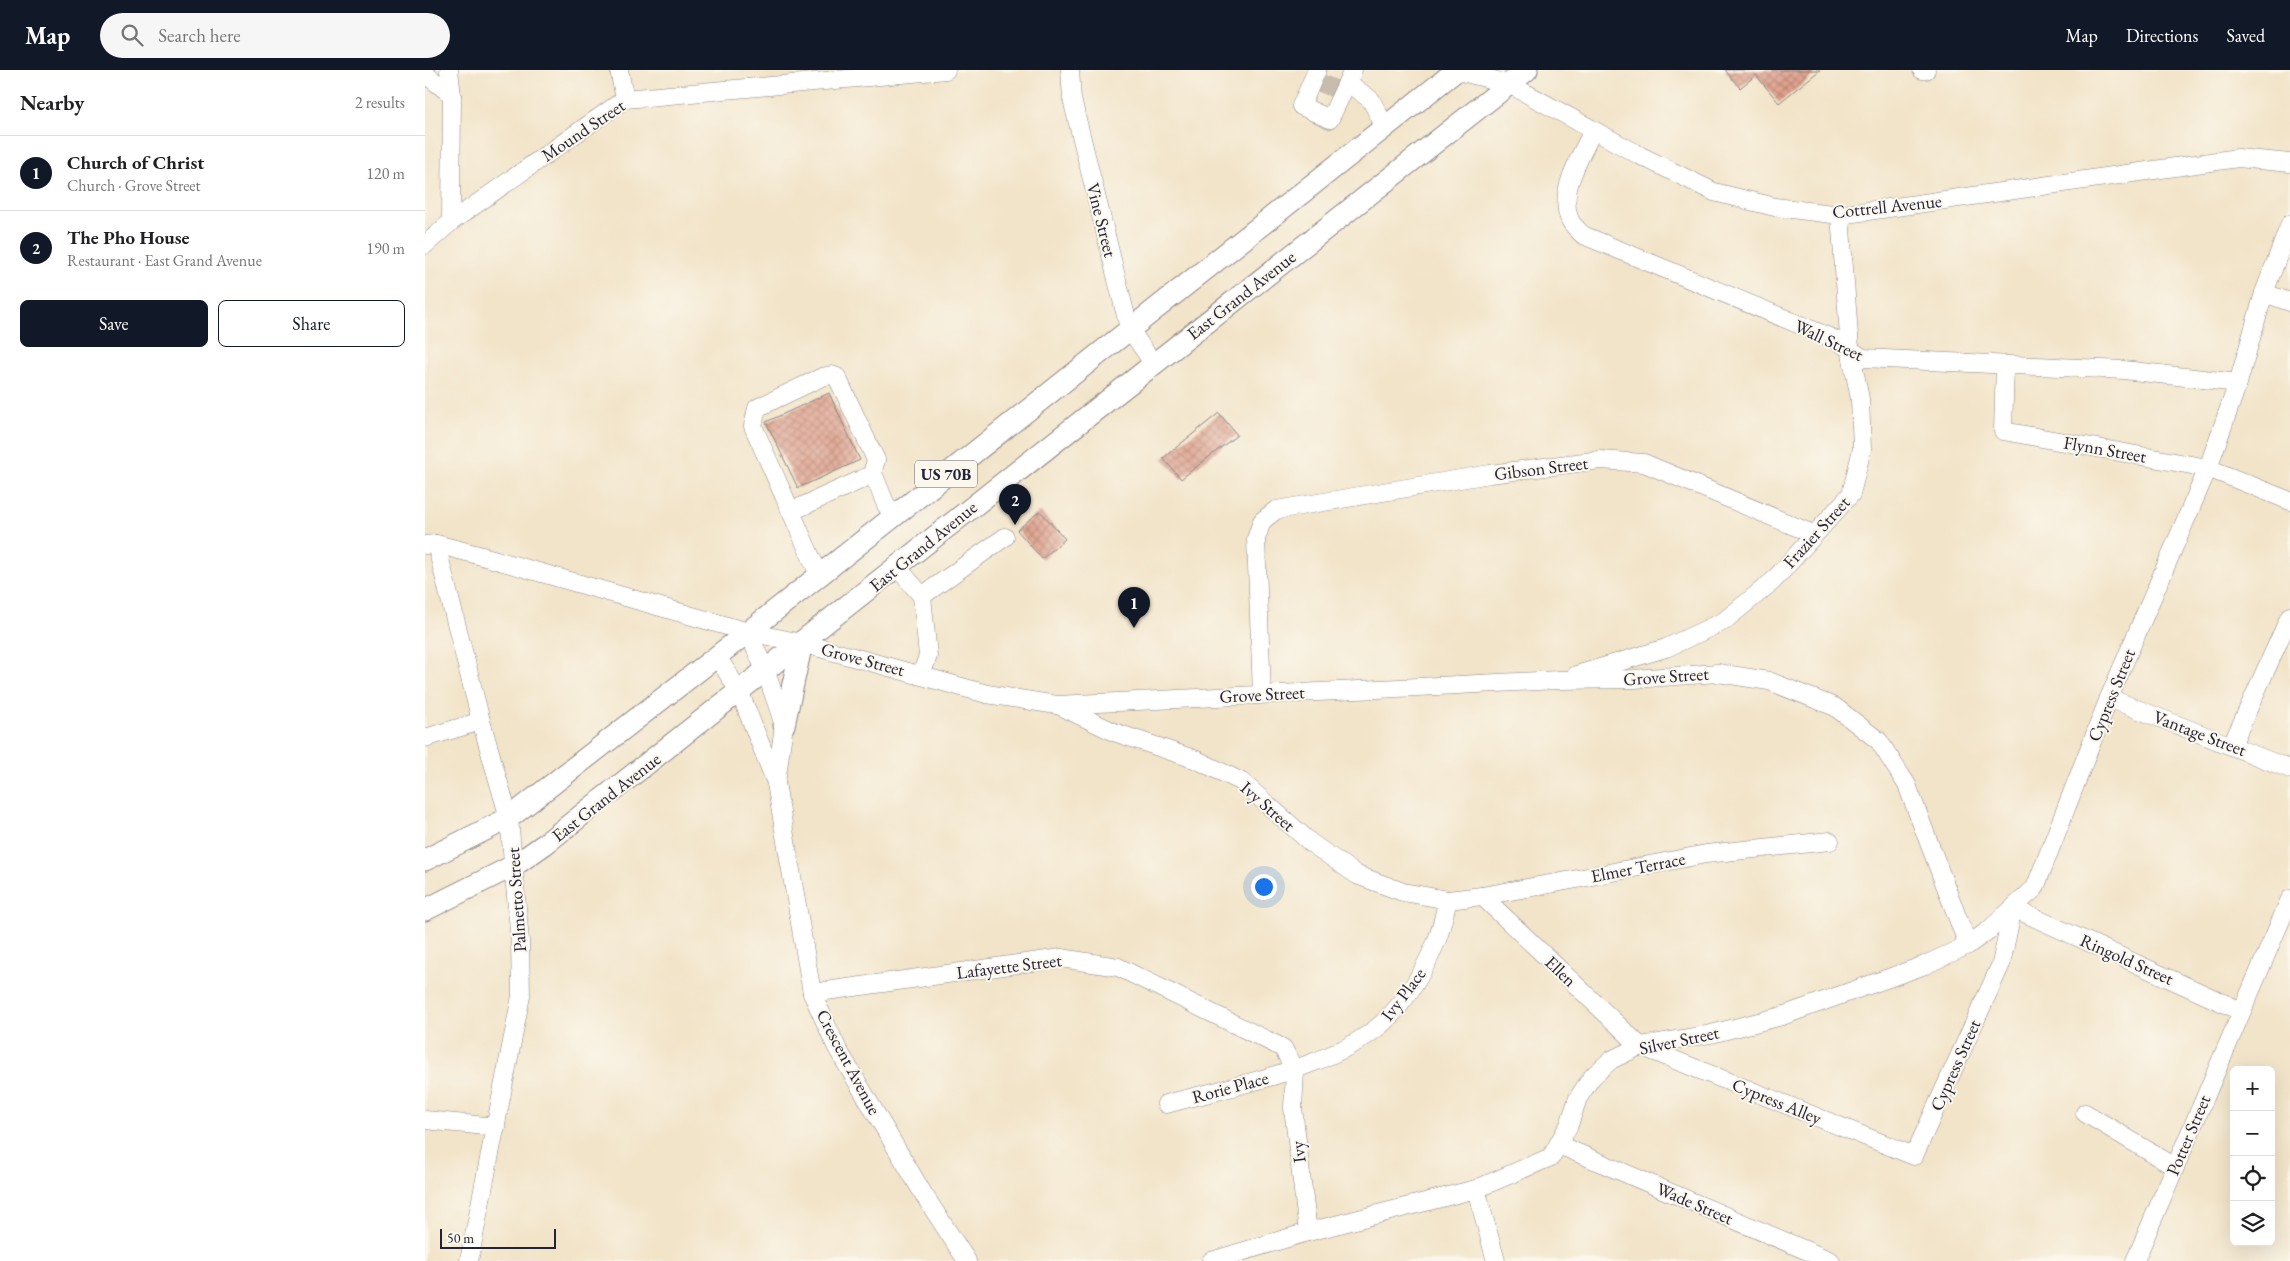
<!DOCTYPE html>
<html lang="en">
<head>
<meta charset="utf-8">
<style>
  body { margin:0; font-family:"EB Garamond",serif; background:#f6f6f6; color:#202124 }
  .controls { position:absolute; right:15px; bottom:15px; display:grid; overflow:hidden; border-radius:8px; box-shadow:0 5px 20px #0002 }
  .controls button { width:45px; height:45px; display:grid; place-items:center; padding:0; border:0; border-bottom:1px solid #e0e0e0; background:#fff; color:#202124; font:25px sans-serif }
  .scale { position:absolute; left:15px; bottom:12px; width:116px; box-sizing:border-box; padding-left:5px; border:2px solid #22223b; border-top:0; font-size:14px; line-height:18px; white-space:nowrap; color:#22223b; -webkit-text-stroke:4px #fbf7ec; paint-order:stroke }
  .you { position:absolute; left:838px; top:816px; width:18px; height:18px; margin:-12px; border:4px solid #fff; border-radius:50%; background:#1a73e8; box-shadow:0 0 0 8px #1a73e833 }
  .badge { display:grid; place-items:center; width:32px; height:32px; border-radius:50%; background:#111827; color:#fff; font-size:16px; font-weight:700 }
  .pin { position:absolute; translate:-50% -41px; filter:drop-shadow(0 1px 2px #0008) }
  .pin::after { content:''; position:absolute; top:26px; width:18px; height:15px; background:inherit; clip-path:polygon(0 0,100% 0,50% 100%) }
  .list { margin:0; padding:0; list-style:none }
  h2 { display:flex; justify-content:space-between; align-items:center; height:65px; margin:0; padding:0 20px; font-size:21px }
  h2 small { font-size:16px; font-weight:400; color:#757577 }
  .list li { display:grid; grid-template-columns:32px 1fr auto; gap:15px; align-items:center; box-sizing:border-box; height:75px; padding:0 20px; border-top:1px solid #e0e0e0 }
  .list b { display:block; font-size:19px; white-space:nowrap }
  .list p { margin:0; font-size:16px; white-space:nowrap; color:#757577 }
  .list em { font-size:16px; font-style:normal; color:#757577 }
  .actions { display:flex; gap:10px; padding:15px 20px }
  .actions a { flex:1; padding:11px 0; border:1px solid #111827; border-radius:8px; text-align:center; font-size:18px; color:#111827 }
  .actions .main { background:#111827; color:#fff }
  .icon { flex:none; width:28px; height:28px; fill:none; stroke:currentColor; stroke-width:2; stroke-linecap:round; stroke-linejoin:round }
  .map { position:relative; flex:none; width:1865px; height:1191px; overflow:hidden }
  header { display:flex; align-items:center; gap:30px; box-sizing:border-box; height:70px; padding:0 25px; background:#111827; color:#fff }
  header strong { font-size:24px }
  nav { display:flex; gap:28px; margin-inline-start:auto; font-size:18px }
  .search { width:350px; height:45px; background:#f6f6f6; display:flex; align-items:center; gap:12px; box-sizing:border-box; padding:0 18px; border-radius:28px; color:#757577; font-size:19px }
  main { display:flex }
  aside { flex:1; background:#fff }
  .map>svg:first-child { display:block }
  .building { fill:url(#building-cross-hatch) }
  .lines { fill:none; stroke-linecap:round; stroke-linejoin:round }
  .minor-tunnel { stroke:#c8bdad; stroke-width:18; stroke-dasharray:18 9; stroke-linecap:butt }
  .minor-casing { stroke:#8a8382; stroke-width:19 }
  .major-casing { stroke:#8a8382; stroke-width:23 }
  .minor { stroke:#fff; stroke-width:18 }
  .major { stroke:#fff; stroke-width:21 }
  .labels { text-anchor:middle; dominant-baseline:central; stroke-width:4; stroke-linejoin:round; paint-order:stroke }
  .shield { fill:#fbf7ec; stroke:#636270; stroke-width:1 }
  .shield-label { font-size:16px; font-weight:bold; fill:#22223b }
  .street-label { font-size:18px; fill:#22223b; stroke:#fbf7ec }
</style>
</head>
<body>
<header>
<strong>Map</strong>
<div class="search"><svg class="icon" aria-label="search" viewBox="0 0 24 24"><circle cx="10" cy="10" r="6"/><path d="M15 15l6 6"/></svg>Search here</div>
<nav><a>Map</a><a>Directions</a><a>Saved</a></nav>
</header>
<main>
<aside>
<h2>Nearby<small>2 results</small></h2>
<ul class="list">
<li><span class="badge">1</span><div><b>Church of Christ</b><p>Church · Grove Street</p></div><em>120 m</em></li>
<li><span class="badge">2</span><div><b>The Pho House</b><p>Restaurant · East Grand Avenue</p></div><em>190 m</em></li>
</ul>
<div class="actions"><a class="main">Save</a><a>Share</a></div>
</aside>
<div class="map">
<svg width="1865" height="1191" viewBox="0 0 1865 1191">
  <defs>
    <pattern id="building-cross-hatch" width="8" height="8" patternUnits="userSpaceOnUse" patternTransform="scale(1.25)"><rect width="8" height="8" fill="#de9e8a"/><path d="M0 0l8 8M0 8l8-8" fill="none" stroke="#b48072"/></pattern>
  </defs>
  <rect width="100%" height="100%" fill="#fbf7ec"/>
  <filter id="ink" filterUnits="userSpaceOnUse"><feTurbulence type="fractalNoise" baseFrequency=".02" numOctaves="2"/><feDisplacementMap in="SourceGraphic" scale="10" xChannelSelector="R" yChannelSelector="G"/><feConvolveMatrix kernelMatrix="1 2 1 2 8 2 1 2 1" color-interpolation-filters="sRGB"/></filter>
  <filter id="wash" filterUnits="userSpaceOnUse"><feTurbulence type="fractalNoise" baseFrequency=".0096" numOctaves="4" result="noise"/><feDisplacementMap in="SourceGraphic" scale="20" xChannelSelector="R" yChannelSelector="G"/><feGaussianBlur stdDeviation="1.12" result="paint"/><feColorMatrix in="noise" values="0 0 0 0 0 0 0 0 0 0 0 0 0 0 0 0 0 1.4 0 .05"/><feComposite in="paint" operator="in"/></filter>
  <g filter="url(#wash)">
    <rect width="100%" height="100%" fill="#f2e4c9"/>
    <g id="blocks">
      <g class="building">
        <polygon points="1300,0 1395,0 1354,33 1331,5 1315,18"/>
        <polygon points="404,323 435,390 373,418 341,352"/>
        <polygon points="794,343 812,365 756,409 738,388"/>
        <polygon points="615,441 640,469 617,489 592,460"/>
      </g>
    </g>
  </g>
  <g filter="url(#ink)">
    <use href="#blocks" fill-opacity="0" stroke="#8a8382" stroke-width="1"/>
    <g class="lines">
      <polyline class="minor-tunnel" points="896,13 912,20"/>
      <g class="minor-casing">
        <g id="minor">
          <polyline points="24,0 27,25 26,152"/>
          <polyline points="194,0 200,29"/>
          <polyline points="645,0 647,29 704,258 728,293"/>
          <polyline points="892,0 876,36 905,49 928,0"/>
          <polyline points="1029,0 1084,14 1216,86 1289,122 1350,137 1415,145 1813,88 1865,93"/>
          <polyline points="1497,0 1501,0"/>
          <polyline points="0,4 27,25"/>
          <polyline points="922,12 946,30 960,57"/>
          <path d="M1168,60c-11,25 -36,62 -23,90 2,5 9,11 13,15l251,104 29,19 261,12 114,13"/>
          <polyline points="0,175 26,152 200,29 521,0"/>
          <polyline points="1839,223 1865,232"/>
          <polyline points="1580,295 1578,361 1783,398 1865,431"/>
          <polyline points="367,441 442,407 450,408 461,435 468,446"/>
          <polyline points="11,474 56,651 84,748 95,871 96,926 44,1191"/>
          <polyline points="0,475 11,474 57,486 323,562 377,573 562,624 632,635 1134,610 1209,609 1293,603 1344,611 1410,637 1454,671 1482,715 1543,875"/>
          <polyline points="472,497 497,526"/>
          <polyline points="394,505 328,356 332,338 397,307 407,305 412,307 451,390 446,407"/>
          <polyline points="323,562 341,602 359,655 351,713"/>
          <polyline points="292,586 315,623 351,713 387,923 412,978 499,1125 542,1191"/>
          <polyline points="496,605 503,586 497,526 580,467"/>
          <polyline points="1151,605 1241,578 1299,551 1348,511 1426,424 1437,379 1435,329 1425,279 1415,145"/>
          <polyline points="837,624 831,469 837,451 851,440 1065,404 1175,390 1219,393 1388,464"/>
          <polyline points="1684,628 1865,699"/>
          <polyline points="635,636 689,662 772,690 817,712 886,773 932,805 978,822 1023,830 1057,826 1147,810 1281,784 1405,771"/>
          <polyline points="0,668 56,651"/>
          <polyline points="1807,675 1865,546"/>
          <polyline points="1057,826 1215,976 1489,1086 1576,894 1588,838"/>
          <polyline points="1588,838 1816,941"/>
          <polyline points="387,923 636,888 693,897 858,978 870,1001 868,1038 883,1162"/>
          <path d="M741,1034c66,-18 175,-37 223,-87 20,-21 37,-50 48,-77 5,-13 7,-27 11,-40"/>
          <polyline points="1660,1043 1750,1097"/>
          <polyline points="0,1050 71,1057"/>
          <polyline points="1134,1075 1406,1191"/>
          <polyline points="1051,1119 1071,1191"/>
          <polyline points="786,1191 883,1162 1051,1119 1126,1087 1144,1055 1153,1028 1167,1007 1186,990 1215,976 1286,964 1357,946 1500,895 1543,875 1564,860 1610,818 1684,628 1783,398 1813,313 1839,223 1865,154"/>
          <polyline points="1710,1191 1865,829"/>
        </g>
      </g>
      <g class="major-casing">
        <g id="major">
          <polyline points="359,655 377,573"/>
          <polyline points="0,790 84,748 323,562 1032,0"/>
          <polyline points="0,840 90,795 120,774 1102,0"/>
        </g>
      </g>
      <use href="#minor" class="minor"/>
      <use href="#major" class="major"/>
    </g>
  </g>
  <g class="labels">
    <rect class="shield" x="490" y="390.5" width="62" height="27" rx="4"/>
    <g class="shield-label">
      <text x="521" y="404">US 70B</text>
    </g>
    <g class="street-label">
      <text transform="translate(158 60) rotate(-34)">Mound Street</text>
      <text transform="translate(1462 136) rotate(-6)">Cottrell Avenue</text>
      <text transform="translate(677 150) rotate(76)">Vine Street</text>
      <text transform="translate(816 225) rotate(-38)">East Grand Avenue</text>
      <text transform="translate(1404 270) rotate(25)">Wall Street</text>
      <text transform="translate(1680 379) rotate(10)">Flynn Street</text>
      <text transform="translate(1116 398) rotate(-7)">Gibson Street</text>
      <text transform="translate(1391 462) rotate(-48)">Frazier Street</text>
      <text transform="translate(498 476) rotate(-39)">East Grand Avenue</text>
      <text transform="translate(438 589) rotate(15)">Grove Street</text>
      <text transform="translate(1241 606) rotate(-4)">Grove Street</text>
      <text transform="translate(837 624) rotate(-3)">Grove Street</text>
      <text transform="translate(1686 625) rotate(-68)">Cypress Street</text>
      <text transform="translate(1775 663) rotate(21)">Vantage Street</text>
      <text transform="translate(181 727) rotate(-38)">East Grand Avenue</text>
      <text transform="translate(843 736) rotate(41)">Ivy Street</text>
      <text transform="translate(1213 797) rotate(-11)">Elmer Terrace</text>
      <text transform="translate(91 830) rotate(-94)">Palmetto Street</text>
      <text transform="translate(1702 889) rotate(24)">Ringold Street</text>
      <text transform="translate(584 896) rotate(-7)">Lafayette Street</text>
      <text transform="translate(1136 901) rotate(44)">Ellen</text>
      <text transform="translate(978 924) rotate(-53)">Ivy Place</text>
      <text transform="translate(1254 970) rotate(-12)">Silver Street</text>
      <text transform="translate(424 992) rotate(62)">Crescent Avenue</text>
      <text transform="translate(1530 995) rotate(-66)">Cypress Street</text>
      <text transform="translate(805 1017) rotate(-15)">Rorie Place</text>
      <text transform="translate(1352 1031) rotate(22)">Cypress Alley</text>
      <text transform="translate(1763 1065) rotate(-67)">Potter Street</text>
      <text transform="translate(873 1082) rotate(-97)">Ivy</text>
      <text transform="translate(1270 1133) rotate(23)">Wade Street</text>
    </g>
  </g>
</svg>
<div class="controls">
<button>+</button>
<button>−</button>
<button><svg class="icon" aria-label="locate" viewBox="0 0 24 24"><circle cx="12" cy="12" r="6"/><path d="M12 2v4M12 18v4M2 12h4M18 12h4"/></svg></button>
<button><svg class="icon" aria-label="layers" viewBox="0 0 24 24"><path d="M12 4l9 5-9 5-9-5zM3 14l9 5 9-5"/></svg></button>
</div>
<div class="scale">50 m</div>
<div class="you"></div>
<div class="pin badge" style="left:709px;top:558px">1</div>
<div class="pin badge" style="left:590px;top:455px">2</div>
</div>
</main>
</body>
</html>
